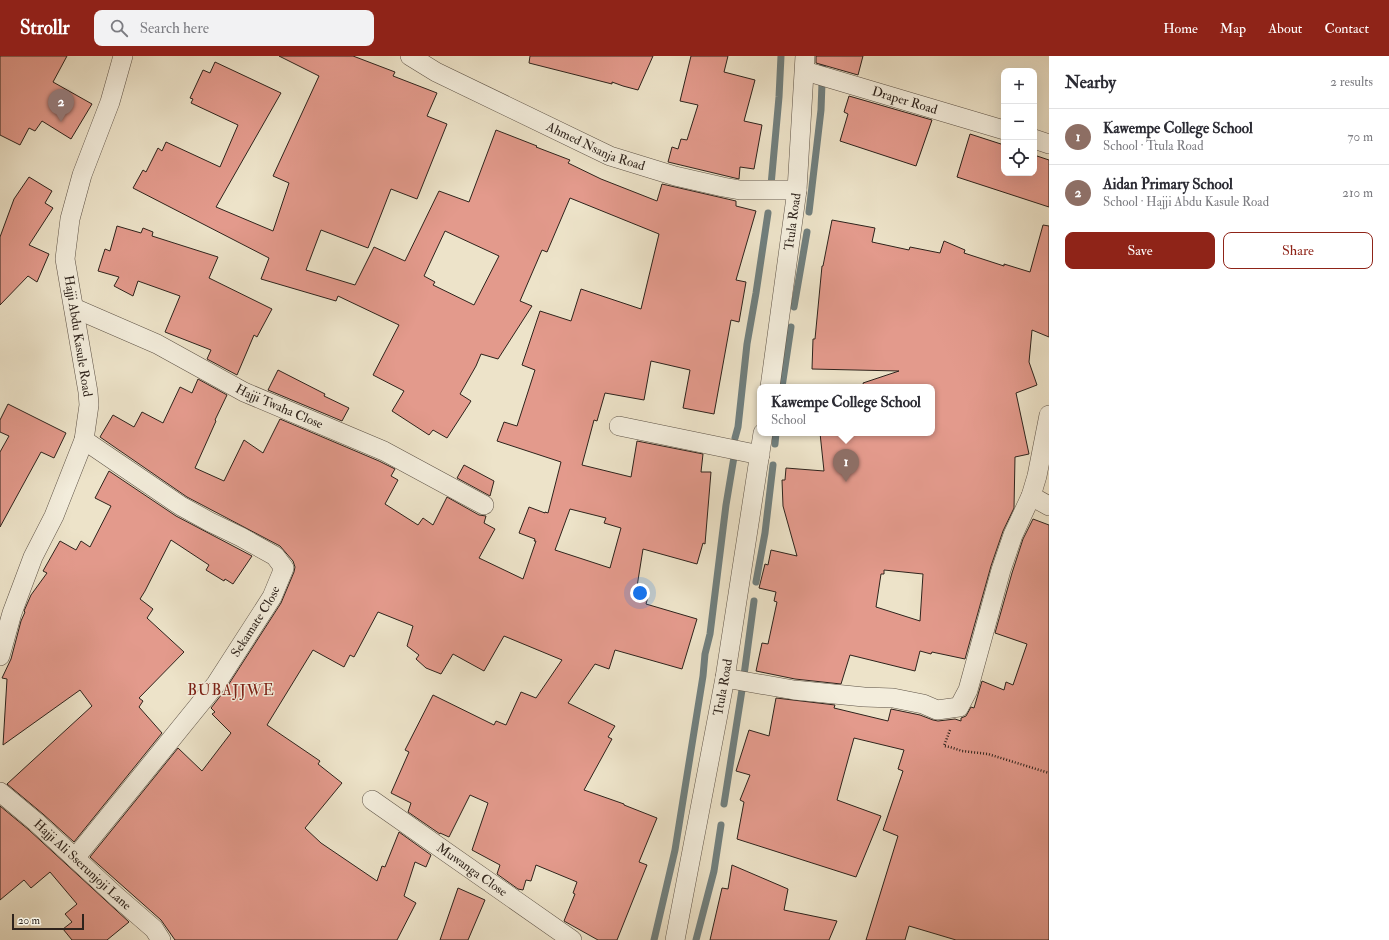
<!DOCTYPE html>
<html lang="en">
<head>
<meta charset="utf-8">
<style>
  body { margin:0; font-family:"IM FELL Double Pica",serif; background:#f2f2f3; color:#2b2b33 }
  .controls { position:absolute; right:12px; top:12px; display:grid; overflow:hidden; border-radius:8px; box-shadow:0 4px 16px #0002 }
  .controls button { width:36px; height:36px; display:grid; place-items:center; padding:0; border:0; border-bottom:1px solid #e1e1e2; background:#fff; color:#2b2b33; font:20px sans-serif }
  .scale { position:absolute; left:12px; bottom:10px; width:72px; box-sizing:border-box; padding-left:4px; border:2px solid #2e231c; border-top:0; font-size:11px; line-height:14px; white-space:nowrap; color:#2e231c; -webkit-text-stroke:3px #f3eddc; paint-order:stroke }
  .you { position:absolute; left:640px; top:537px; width:14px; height:14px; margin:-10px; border:3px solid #fff; border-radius:50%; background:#1a73e8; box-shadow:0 0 0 6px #1a73e833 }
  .badge { display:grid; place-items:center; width:26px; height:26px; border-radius:50%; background:#8f2418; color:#fff; font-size:13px; font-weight:700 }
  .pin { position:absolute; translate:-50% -33px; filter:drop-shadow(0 1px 2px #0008) }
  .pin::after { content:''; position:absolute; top:21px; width:14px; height:12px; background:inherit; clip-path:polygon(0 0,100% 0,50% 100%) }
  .popup { position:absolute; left:757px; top:328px; width:178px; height:52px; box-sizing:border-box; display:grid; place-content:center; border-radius:8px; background:#fff; filter:drop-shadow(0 1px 3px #0005); font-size:13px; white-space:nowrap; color:#7c7c81 }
  .popup b { font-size:15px; color:#2b2b33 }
  .popup::after { content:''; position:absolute; left:50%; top:100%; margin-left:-8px; border:8px solid transparent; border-top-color:#fff }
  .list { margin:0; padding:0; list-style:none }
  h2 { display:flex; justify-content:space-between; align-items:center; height:52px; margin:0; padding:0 16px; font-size:17px }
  h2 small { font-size:13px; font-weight:400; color:#7c7c81 }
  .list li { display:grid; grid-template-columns:26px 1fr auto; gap:12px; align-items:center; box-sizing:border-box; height:56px; padding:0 16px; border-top:1px solid #e1e1e2 }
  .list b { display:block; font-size:15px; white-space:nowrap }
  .list p { margin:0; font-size:13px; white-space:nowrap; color:#7c7c81 }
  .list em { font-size:13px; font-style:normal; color:#7c7c81 }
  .actions { display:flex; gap:8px; padding:12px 16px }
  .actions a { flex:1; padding:9px 0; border:1px solid #8f2418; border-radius:8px; text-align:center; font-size:14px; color:#8f2418 }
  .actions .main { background:#8f2418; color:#fff }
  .icon { flex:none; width:22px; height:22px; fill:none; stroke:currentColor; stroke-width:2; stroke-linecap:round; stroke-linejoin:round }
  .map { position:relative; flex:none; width:1049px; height:884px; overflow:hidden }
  header { display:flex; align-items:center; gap:24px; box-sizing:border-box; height:56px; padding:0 20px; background:#8f2418; color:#fff }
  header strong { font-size:19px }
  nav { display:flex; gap:22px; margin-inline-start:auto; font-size:14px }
  .search { width:280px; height:36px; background:#f2f2f3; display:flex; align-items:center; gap:10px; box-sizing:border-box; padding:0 14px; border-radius:8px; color:#7c7c81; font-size:15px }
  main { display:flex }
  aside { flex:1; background:#fff }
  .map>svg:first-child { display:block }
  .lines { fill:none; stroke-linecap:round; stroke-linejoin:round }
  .stream { stroke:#707f7e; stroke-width:7 }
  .building { fill:#e39a8c; stroke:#2e231c; fill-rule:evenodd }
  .street-casing { stroke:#5e5347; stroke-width:20 }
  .path { stroke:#2e231c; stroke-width:2.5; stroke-dasharray:1 2; stroke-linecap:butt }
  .street { stroke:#f3eddc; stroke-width:19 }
  .labels { text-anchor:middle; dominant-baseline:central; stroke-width:3; stroke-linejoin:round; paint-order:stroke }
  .street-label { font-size:13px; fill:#2e231c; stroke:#f3eddc }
  .quarter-label { font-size:15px; letter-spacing:1px; fill:#7a1f14; stroke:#f3eddc }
</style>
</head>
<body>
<header>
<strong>Strollr</strong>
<div class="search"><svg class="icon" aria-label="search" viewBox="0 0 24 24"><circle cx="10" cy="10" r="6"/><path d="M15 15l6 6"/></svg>Search here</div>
<nav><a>Home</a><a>Map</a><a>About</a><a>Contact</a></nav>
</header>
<main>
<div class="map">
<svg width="1049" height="884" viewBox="0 0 1049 884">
  <rect width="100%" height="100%" fill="#ede3c9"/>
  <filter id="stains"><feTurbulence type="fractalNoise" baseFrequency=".005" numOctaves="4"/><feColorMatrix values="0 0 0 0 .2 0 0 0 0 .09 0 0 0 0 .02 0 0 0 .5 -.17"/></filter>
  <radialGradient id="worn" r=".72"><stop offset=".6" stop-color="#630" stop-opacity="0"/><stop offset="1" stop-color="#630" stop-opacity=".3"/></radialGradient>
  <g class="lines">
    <g class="stream">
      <polyline points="771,129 779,41 781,0"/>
      <polyline points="809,156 821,54 823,0"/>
      <polyline points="794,251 807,176"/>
      <polyline points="782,331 791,271"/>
      <polyline points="735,382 738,371 747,288 756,237 768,157"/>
      <polyline points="775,388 776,377"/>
      <polyline points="756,526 765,477 773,409"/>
      <polyline points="724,748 742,634 754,545"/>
      <polyline points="654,884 675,794 703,620 705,598 710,578 726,449 734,401"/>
      <polyline points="696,884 714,815 721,769"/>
    </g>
  </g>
  <g class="building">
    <polygon points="0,0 67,0 53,26 92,48 71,83 42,65 35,75 29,72 20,89 0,79"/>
    <path d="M279,0h74l42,16 -2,4 44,17 -10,23 20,8 -30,75 -26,-10 -23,59 -47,-18 -15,40 49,15 19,-38 31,14 34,-70 30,11 27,-72 41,16 -1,1 34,13 -2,3 33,16 56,22 5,-17 74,17v5l20,5 -20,69 10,2 -7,40 -8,-2 -17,94 -31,-6 7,-38 -39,-9 -7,39 -39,-7 -8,28 -3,-1 -12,45 49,12 6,-36 66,13 -2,18h10l-6,72 -2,-1 -6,21 -54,-15 -7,44 12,4 -2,7 51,15 -15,50 -67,-19 -6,19 -14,-5 -27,39 47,23 -7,11 4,2 -28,51 40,14v1l33,13 -18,44 8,3 -30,75h-19l-34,-19 11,-27 -2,-1 4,-11 -41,-17 -5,16 -5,-1 -3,10 -5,-1 -21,-15 3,-9 -28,-15 16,-47 -18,-8 -21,42 -9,-4v1l-32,-22 3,-9 -20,-10 18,-41 -4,-2 28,-55 61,30 2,-4 10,4 15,-33 15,6 26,-38 -58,-24 -20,35 -31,-17 -12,20 -15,-6 -10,-9 3,-4 -12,-9 6,-20 -35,-14 -24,45 -4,-2 -6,12 -31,-17 -46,75 53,36 -2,3 24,19 -37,45 16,15 56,38 5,-15 3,1 14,-35 32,23 -5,12 -11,-5 -11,34 12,7 -19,37h-222l-14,-20 -71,-63 88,-109 24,23 29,-38 -19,-19 3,-2 -4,-4 14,-18 56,-87 13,-31 1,-5 -2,-6 -13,-15 -93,-49 -87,-60 13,-22 21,12 8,-15 21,11 17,-36 12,6 6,-14 29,16 -12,25 1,1 -21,47 29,13 20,-41 19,13 17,-34 99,42 16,8 -4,7 7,4 -13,24 33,21 5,-7 10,7 14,-28 32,18 7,1 -2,7 11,6 -16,29 44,21 13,-38h-2l1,-2 -16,-6 10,-26 16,6v-1l3,1 13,-51 -64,-21 7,-19 13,4 18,-56 -13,-5 18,-54 31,10 10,-32 60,20 18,-75 -89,-36 -23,54 -5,-2 -22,51 12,5 -34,53 -17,-5 -5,12 -16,28 11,7 -24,37 -14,-8 -4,5 -37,-24 12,-20 -31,-16 26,-50 -61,-29 -2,5 -75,-22 8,-21 -136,-70 10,-18 3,2 12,-24 4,3 4,-9 54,25 18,-42 -47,-22 2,-4 -3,-1 13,-28 7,3 5,-11 66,31 -65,114 57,24 16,-48 -16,-7 46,-100zM445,175l54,25 -25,49 -41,-20 2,-3 -11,-6zM570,453l36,9 -2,5 17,5 -11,40 -55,-18z"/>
    <polygon points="530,0 653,0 638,34 623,30 612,26 612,28 529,7"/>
    <polygon points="691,0 728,0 724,16 755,24 744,65 762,69 754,113 740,111 739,123 668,106 672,91 678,93 681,83 687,84 698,49 680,45"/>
    <polygon points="816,0 863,0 858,19 816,7"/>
    <polygon points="849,40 932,64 916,110 840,85 848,58 844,56"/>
    <polygon points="970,78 1004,89 1004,117 1034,117 1034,99 1049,104 1049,151 957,121"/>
    <polygon points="29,121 52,135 45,147 53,152 29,189 49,198 37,226 28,220 0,249 0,181 14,143"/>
    <path d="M832,164l43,8 -3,14 37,8 1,-3 30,6 4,-12 21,9 -1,3 40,13v-2l26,8 13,-47 6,1v111l-17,-7 -3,32 8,23 -21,8 13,61 -14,3 -1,51 -11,23 -12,35 -26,93 -33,-7 -1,2 -11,-3 -5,20 -65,-16 -9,29 -46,-5 -39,-8 6,-28 6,1 9,-42 -3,-1 2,-9 -17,-4 6,-24 3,1 3,-15 26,6 -14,-50 -1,-26h3l1,-12 38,3 -4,-38h112v-46h-68l-1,-4 36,-12 -87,-2 1,-30h2l7,-73h1zM884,514l39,4 -3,47 -44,-14 5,-33h3z"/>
    <polygon points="117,170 141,177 143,172 153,176 152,180 218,201 209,222 272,253 257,281 254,279 237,319 207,303 211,294 165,276 180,240 138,225 133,240 114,230 119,221 98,215 105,193 110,195"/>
    <polygon points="278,314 325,338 324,340 349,352 342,365 268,334"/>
    <polygon points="8,348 66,377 54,402 41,396 0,471 0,396 9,380 0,376 0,364"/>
    <polygon points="464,409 494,425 490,440 457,422"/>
    <polygon points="109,415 176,460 252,500 233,528 225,523 224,525 206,514 209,509 171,484 145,535 140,543 153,553 147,562 184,596 139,642 143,645 139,651 162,677 74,786 43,758 7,728 92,650 80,634 3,689 7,623 2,622 11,603 21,565 25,556 24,555 31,539 47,517 43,515 60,485 76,494 81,485 90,491 111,450 95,442"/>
    <polygon points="1033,463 1049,469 1049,884 956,884 909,870 905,884 866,884 898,780 883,774 903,715 898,713 904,694 854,682 837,744 881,760 856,821 737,783 744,746 740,744 750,719 736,715 749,674 769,680 776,642 835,649 834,652 888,665 891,653 920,659 933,664 938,665 955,663 961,665 961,662 966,660 971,651 974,652 982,625 1004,634 1006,626 1013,629 1027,588 995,577 1012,517 1023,483"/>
    <polygon points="0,750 29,774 129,866 107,884 72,884 63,873 72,866 65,858 77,848 50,816 31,832 24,824 0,844"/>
    <polygon points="732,809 788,833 784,854 837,865 829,884 710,884 722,832 728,833"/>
    <polygon points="458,832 485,844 468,884 440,884"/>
  </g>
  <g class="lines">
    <g class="street-casing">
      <g id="street">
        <path id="s1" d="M410,0l26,16 174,84 65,20 48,11 17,3h57"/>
        <path id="s2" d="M805,15l199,59"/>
        <polyline points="1034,83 1049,88"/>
        <path id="s3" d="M74,252l83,36 87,48 140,59 100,54"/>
        <path id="s4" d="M770,331l27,-197 8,-134"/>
        <polyline points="619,370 760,399"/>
        <polyline points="1031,440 1049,450"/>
        <polyline points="0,600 12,557 33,501 54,460 84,384 89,349 88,336 65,203 70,163 82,119 110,46 123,0"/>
        <polyline points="725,622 794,634 864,641 893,642 923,648 937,654 959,651 968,634 1001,514 1013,479 1031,440 1037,420 1049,359"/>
        <path id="s5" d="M0,736l36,30 80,74 38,33 7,11"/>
        <path id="s6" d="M372,744l200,140"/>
        <path id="s7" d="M75,802l141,-174 56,-87 12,-29 -9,-12 -34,-19 -31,-15 -29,-16 -97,-66"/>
        <path id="s8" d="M675,884l50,-262 38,-245"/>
      </g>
    </g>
    <polyline class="path" points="950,674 944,690 950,691 962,695 988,698 1049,717"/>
    <use href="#street" class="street"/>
  </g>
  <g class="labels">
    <g class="street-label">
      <text stroke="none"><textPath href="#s2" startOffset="104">Draper Road</textPath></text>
      <text stroke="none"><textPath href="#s1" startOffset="207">Ahmed Nsanja Road</textPath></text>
      <text stroke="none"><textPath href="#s4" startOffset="167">Ttula Road</textPath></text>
      <text transform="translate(78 280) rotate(81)">Hajji Abdu Kasule Road</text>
      <text stroke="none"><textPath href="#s3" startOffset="228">Hajji Twaha Close</textPath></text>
      <text stroke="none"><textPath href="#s7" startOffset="298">Sekamate Close</textPath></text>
      <text stroke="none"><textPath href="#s8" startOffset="257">Ttula Road</textPath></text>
      <text stroke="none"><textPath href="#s5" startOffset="110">Hajji Ali Sserunjoji Lane</textPath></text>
      <text stroke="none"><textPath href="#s6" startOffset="122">Muwanga Close</textPath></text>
    </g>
    <g class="quarter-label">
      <text x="231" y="634">BUBAJJWE</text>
    </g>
  </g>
  <rect width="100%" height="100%" filter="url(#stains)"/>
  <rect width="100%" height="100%" fill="url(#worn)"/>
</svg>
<div class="controls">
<button>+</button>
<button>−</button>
<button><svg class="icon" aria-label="locate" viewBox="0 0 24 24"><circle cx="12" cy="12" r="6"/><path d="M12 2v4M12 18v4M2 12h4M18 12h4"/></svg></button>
</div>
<div class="scale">20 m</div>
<div class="you"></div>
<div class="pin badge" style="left:846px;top:426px;background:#8d6e63">1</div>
<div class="popup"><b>Kawempe College School</b>School</div>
<div class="pin badge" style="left:61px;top:66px;background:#8d6e63">2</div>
</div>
<aside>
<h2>Nearby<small>2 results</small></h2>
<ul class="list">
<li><span class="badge" style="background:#8d6e63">1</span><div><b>Kawempe College School</b><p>School · Ttula Road</p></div><em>70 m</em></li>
<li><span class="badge" style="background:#8d6e63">2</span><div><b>Aidan Primary School</b><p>School · Hajji Abdu Kasule Road</p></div><em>210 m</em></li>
</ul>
<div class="actions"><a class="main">Save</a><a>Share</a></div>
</aside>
</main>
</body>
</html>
